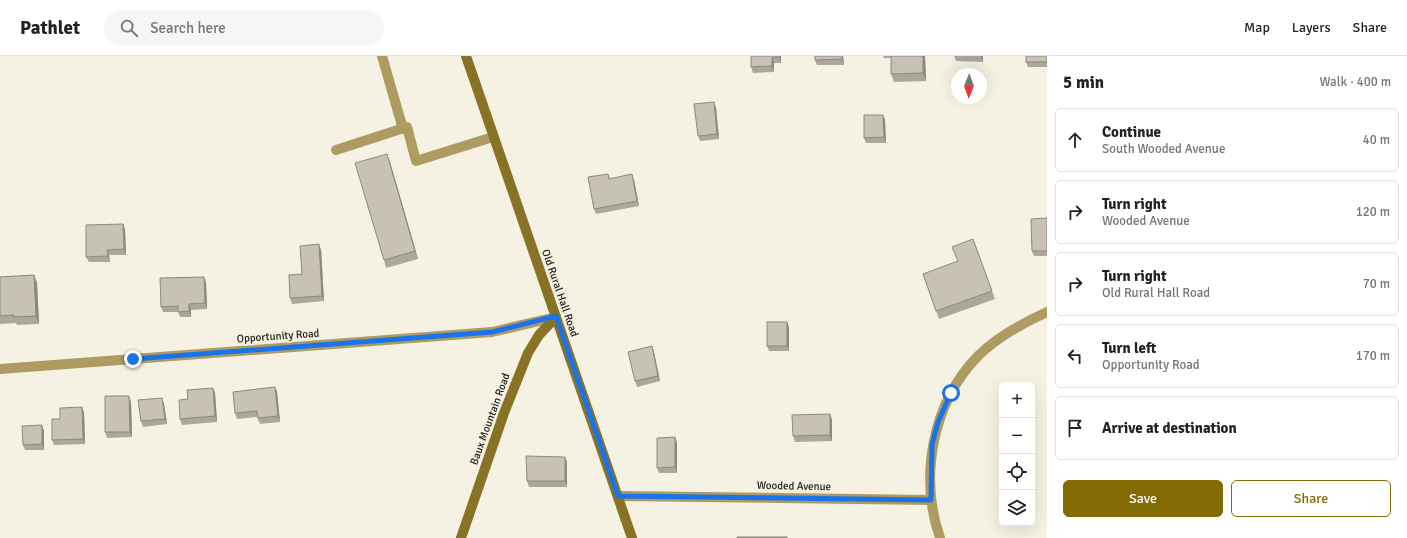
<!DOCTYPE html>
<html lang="en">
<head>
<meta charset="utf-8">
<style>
  body { margin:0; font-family:Signika,sans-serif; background:#f6f6f6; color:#222 }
  .controls { position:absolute; right:12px; bottom:12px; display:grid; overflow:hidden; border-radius:6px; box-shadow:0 4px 16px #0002 }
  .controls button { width:36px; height:36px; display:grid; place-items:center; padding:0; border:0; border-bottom:1px solid #e0e0e0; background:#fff; color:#222; font:20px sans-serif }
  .compass { position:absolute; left:951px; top:12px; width:36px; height:36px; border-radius:50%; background:#fff; box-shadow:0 4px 16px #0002; rotate:181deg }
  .stop { position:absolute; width:12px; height:12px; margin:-9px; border:3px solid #1a73e8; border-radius:50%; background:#fff }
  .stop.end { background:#1a73e8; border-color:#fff; box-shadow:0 1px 4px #0008 }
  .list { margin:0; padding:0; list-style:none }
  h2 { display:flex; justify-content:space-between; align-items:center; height:52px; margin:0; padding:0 16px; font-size:17px }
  h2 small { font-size:13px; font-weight:400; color:#767676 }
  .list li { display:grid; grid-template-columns:26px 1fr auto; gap:12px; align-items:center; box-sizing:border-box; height:64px; margin:0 8px 8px; padding:0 8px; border:1px solid #e0e0e0; border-radius:6px }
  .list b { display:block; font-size:15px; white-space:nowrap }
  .list p { margin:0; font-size:13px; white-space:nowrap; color:#767676 }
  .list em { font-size:13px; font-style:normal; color:#767676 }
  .actions { display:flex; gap:8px; padding:12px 16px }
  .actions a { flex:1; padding:9px 0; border:1px solid #836a03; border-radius:6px; text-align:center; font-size:14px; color:#836a03 }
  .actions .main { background:#836a03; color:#fff }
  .icon { flex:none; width:22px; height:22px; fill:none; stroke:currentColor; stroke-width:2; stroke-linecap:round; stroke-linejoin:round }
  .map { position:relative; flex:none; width:1047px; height:482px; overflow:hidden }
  header { display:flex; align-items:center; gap:24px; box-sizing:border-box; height:56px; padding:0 20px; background:#fff; border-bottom:1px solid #e0e0e0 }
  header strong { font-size:19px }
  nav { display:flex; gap:22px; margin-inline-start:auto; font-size:14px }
  .search { width:280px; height:36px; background:#f6f6f6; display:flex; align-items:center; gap:10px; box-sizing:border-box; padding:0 14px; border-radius:22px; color:#767676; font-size:15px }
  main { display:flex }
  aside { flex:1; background:#fff }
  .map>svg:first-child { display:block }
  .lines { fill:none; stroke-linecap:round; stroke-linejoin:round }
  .lane { stroke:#ae9b61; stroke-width:10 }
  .street { stroke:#ae9b61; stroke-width:10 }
  .secondary { stroke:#887226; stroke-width:10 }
  .wall { fill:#aba79b }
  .shaded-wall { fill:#8b887e }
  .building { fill:#c7c2b4; stroke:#8b887e }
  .route { stroke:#1a73e8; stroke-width:5 }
  .labels { text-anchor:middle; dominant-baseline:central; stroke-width:4; stroke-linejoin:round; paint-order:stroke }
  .street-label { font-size:11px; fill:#1b1914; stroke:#f6f2e3 }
</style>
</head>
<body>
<header>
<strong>Pathlet</strong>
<div class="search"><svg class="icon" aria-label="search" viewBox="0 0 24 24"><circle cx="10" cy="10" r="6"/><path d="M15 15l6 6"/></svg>Search here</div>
<nav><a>Map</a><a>Layers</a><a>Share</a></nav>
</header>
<main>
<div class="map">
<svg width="1047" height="482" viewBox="0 0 1047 482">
  <rect width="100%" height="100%" fill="#f6f2e3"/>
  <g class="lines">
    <g class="lane">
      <polyline points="382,0 403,73"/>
      <polyline points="336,94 407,71 416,105 493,81"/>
    </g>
    <g class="street">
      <polyline points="0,313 492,276 556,261"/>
      <polyline points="618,440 931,444"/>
      <path d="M940,482c-21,-61 -8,-135 38,-182 19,-19 45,-33 69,-44"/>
    </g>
    <g class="secondary">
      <polyline points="466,0 632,482"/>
      <polyline points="461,482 504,357 528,297 539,279 556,261"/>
    </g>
  </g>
  <g class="wall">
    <polygon points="751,0 781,0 781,7 774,7 774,16 753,17 751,11"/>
    <polygon points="843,0 844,9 817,9 815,4"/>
    <polygon points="883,0 925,0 926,25 894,26 891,18 891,2 884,2"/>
    <polygon points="954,0 983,0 983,6 956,5"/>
    <polygon points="1047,0 1047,11 1028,11 1026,6"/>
    <polygon points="714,46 716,52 719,83 700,85 698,80"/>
    <polygon points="883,59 885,64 886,87 866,87 864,82"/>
    <polygon points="390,106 418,203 386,212 384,204"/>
    <polygon points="608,118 610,122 634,124 639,150 596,158 594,153"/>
    <polygon points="1047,162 1047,200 1034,200 1032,195"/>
    <polygon points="125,173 126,199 109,199 110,206 89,206 86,201"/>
    <polygon points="973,183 995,243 939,263 923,218 958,205"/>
    <polygon points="321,194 324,245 292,248 290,242"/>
    <polygon points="34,219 37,227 39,268 17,269 16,267 0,268 0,221"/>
    <polygon points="206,226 207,253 191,254 191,261 180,261 178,256 163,256 161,251"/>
    <polygon points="787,266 789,271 789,295 769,295 767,290"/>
    <polygon points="652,290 654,296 660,325 637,331 635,325"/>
    <polygon points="275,331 277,336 280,366 260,368 257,361 237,363 235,357"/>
    <polygon points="213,332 215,337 217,366 182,369 180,363 188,343"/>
    <polygon points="131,346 132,381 107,382 105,376"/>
    <polygon points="164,348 167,368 143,371 141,365"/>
    <polygon points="82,351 84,357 85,388 54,389 52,384"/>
    <polygon points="830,358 832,364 832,385 795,386 793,380"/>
    <polygon points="44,375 44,394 25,394 23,389"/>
    <polygon points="677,387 677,417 659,417 657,412"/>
    <polygon points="567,406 567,431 529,431 527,425"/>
  </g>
  <g class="shaded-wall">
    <polygon points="779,0 781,0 781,7 779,1"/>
    <polygon points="842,0 843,0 844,9 842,3"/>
    <polygon points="923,0 925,0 926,25 923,17"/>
    <polygon points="981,0 983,0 983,6"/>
    <polygon points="772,2 774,7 774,16 772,10"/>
    <polygon points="714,46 716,52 719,83 717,78"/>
    <polygon points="883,59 885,64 886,87 884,81"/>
    <polygon points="387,98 390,106 418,203 415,195"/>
    <polygon points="632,118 634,124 639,150 637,145"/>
    <polygon points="123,168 125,173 126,199 124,193"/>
    <polygon points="319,188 321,194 324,245 322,240"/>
    <polygon points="107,194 109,199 110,206 108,200"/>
    <polygon points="34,219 37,227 39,268 36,260"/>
    <polygon points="204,221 206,226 207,253 205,247"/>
    <polygon points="189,248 191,254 191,261 189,255"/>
    <polygon points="787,266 789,271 789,295 787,290"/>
    <polygon points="652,290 654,296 660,325 658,320"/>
    <polygon points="275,331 277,336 280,366 278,360"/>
    <polygon points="213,332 215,337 217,366 215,360"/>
    <polygon points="129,340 131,346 132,381 130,376"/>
    <polygon points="162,342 164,348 167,368 165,363"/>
    <polygon points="82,351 84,357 85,388 83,383"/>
    <polygon points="830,358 832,364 832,385 830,379"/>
    <polygon points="42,369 44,375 44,394 42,388"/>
    <polygon points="675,381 677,387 677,417 675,411"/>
    <polygon points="565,401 567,406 567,431 565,425"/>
  </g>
  <g class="building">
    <polygon points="751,0 779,0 779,1 772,2 772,10 751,11"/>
    <polygon points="815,0 842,0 842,3 815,4"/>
    <polygon points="891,0 923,0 923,17 891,18"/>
    <rect x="1026" y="0" width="21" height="6"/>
    <polygon points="714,46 717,78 698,80 694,48"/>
    <polygon points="864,59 883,59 884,81 864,82"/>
    <polygon points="387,98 415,195 384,204 355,107"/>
    <polygon points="608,118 609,123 632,118 637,145 594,153 588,121"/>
    <polygon points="1047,162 1047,195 1032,195 1031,163"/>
    <polygon points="123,168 124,193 107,194 108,200 86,201 86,169"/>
    <polygon points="973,183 992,235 936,255 923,218 958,205 952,191"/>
    <polygon points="319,188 322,240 290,242 289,219 302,218 300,190"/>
    <polygon points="34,219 36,260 14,261 14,259 0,260 0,221"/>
    <polygon points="204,221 205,247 189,248 189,255 178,256 178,250 161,251 160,222"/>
    <rect x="767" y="266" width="20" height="24"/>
    <polygon points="652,290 658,320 635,325 628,296"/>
    <polygon points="275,331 278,360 258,362 257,355 235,357 233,336"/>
    <polygon points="213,332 215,360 180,363 179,344 188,343 187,334"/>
    <polygon points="105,340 129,340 130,376 105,376"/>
    <polygon points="162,342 165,363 141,365 138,344"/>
    <polygon points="82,351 83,383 52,384 52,363 60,363 60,352"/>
    <polygon points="830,358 830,379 793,380 792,359"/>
    <polygon points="42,369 42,388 23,389 22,370"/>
    <polygon points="675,381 675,411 657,412 657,382"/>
    <polygon points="526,400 565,401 565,425 527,425"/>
    <rect x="737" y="481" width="50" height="1"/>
  </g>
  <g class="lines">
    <polyline class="route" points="133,303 492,276 556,260 618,440 931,444 932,389 938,366 951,337"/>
  </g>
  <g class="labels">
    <g class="street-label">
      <text transform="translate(560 237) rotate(71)">Old Rural Hall Road</text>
      <text transform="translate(278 280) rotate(-4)">Opportunity Road</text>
      <text transform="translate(490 363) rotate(-70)">Baux Mountain Road</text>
      <text transform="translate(794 430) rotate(1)">Wooded Avenue</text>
    </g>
  </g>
</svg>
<div class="controls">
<button>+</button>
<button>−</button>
<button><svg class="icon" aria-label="locate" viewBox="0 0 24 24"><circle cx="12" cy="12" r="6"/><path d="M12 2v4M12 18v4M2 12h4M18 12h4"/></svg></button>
<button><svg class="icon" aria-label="layers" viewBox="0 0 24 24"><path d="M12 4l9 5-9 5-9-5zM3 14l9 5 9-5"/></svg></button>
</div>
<svg class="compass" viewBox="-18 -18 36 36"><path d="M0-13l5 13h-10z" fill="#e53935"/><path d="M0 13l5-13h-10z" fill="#767676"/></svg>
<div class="stop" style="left:951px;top:337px"></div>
<div class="stop end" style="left:133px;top:303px"></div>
</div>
<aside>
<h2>5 min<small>Walk · 400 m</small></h2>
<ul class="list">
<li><svg class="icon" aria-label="ahead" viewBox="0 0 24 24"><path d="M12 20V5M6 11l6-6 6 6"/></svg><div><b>Continue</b><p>South Wooded Avenue</p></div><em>40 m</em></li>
<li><svg class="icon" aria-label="right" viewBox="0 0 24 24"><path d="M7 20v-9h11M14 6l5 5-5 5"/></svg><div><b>Turn right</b><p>Wooded Avenue</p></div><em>120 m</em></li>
<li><svg class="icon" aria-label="right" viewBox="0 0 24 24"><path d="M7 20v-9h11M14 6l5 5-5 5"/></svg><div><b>Turn right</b><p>Old Rural Hall Road</p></div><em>70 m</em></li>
<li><svg class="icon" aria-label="left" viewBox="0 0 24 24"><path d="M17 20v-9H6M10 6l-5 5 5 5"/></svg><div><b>Turn left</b><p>Opportunity Road</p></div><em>170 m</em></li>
<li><svg class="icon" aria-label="arrive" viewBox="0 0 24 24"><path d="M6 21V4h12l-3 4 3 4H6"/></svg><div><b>Arrive at destination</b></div></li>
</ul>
<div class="actions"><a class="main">Save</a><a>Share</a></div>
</aside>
</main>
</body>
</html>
